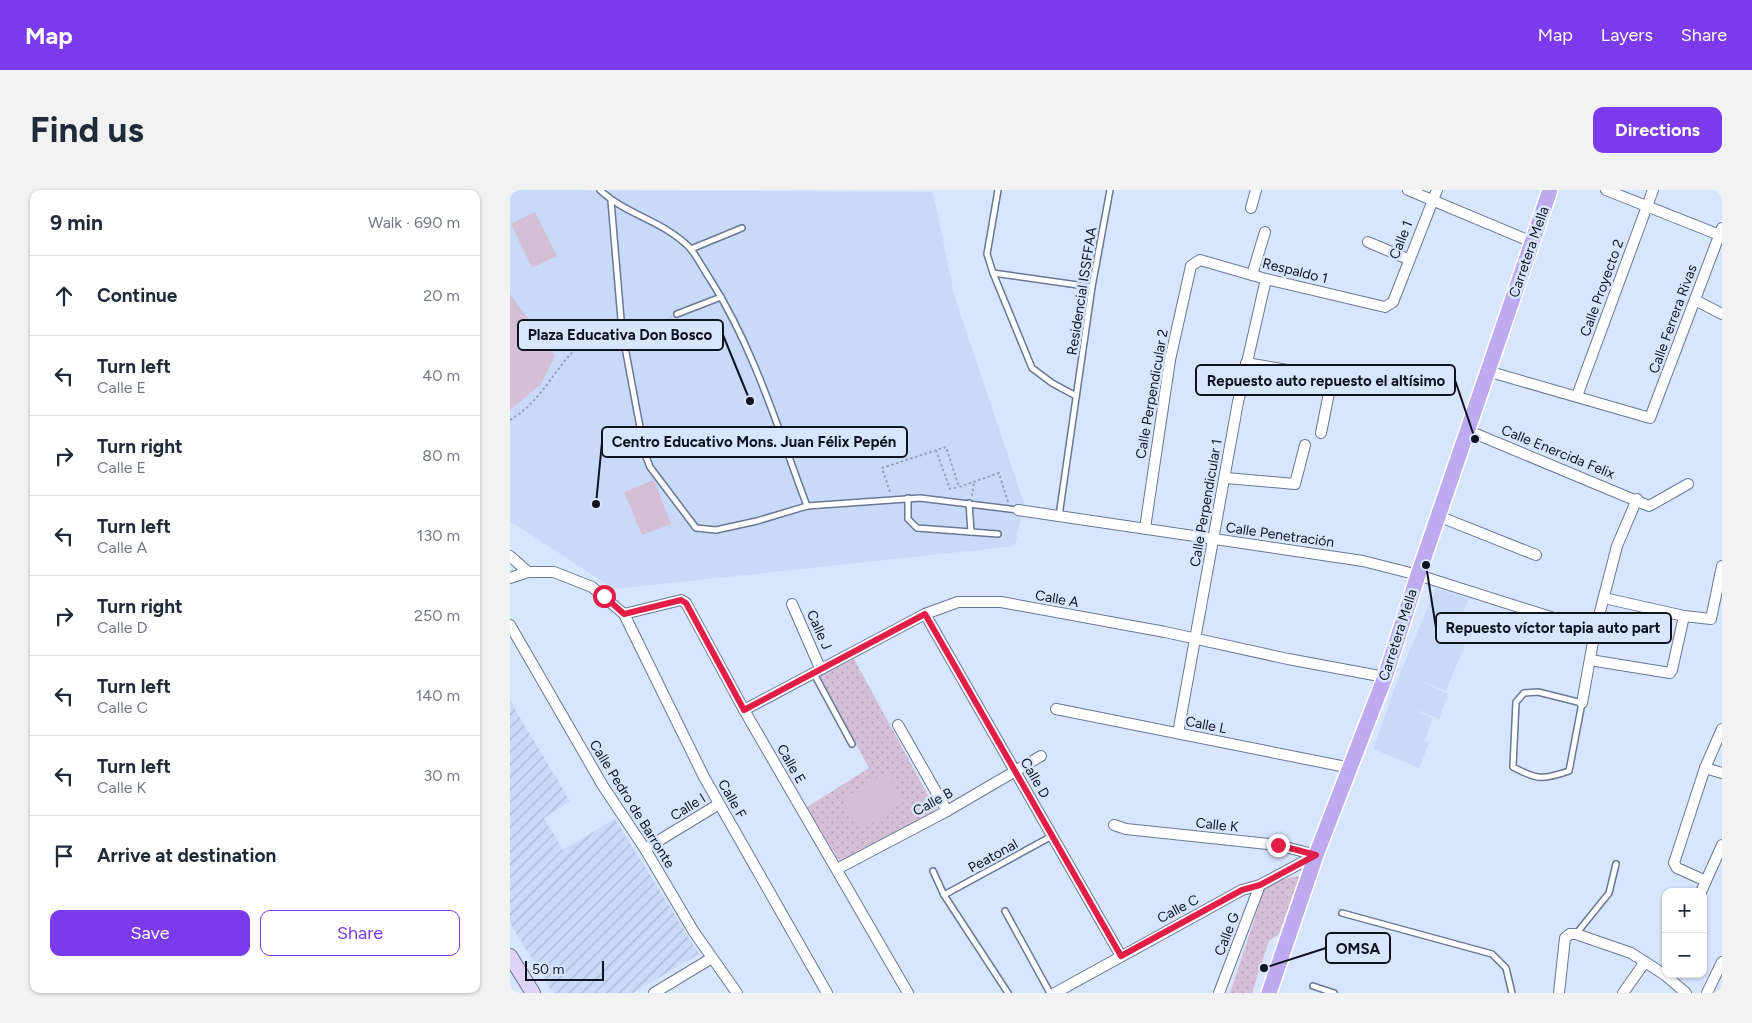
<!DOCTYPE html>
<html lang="en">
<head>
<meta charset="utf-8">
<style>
  body { margin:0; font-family:Figtree,sans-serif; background:#f2f2f3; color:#1f2937 }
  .controls { position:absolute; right:15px; bottom:15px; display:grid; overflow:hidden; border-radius:10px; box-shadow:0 1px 4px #0004 }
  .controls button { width:45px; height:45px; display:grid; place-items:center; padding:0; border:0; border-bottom:1px solid #e0e1e3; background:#fff; color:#1f2937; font:25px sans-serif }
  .scale { position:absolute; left:15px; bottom:12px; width:79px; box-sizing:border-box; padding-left:5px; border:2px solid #0e141f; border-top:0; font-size:14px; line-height:18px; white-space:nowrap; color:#0e141f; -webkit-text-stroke:4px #d8e5ff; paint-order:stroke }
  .stop { position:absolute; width:15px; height:15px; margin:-11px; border:4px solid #e11d48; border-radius:50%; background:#fff }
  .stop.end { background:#e11d48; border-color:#fff; box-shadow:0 1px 5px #0008 }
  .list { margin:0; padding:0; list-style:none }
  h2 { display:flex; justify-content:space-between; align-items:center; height:65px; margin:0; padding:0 20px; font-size:21px }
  h2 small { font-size:16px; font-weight:400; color:#747a83 }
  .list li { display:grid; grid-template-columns:32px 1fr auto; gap:15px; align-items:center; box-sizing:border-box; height:80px; padding:0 20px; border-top:1px solid #e0e1e3 }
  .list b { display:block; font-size:19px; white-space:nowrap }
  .list p { margin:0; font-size:16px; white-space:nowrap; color:#747a83 }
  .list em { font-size:16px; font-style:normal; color:#747a83 }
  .actions { display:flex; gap:10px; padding:15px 20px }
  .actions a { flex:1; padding:11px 0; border:1px solid #7c3aed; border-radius:10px; text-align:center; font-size:18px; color:#7c3aed }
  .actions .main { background:#7c3aed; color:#fff }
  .icon { flex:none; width:28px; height:28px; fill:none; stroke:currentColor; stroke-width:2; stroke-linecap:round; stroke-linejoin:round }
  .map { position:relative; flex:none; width:1212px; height:803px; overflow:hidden; border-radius:10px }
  header { display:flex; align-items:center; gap:30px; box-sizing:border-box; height:70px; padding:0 25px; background:#7c3aed; color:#fff }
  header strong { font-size:24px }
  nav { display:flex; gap:28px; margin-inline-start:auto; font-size:18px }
  .intro { display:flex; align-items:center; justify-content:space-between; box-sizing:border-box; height:120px; padding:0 30px }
  h1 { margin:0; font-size:35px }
  .button { padding:12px 22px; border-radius:10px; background:#7c3aed; color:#fff; font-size:18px; font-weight:700 }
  main { display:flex; gap:30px; padding:0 30px }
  aside { flex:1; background:#fff; border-radius:10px; box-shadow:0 1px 4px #0004 }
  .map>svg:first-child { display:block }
  .built { fill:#c9d9f8 }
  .industrial { fill:url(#industrial-furrows) }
  .park { fill:url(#park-dots) }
  .pitch { fill:#d4bfd7 }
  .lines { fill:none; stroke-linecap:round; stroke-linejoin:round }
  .lane-casing { stroke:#697894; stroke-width:8 }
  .street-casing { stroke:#697894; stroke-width:12 }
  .secondary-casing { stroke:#697894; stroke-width:16 }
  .primary-casing { stroke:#fff; stroke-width:18 }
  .path { stroke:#97a1b7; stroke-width:2; stroke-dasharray:2.5 2.5; stroke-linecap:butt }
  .lane { stroke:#fff; stroke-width:5 }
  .street { stroke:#fff; stroke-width:10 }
  .secondary { stroke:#ded5f6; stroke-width:14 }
  .primary { stroke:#bcabee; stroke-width:15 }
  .route { stroke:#e11d48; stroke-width:6 }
  .labels { text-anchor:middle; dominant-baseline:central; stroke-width:5; stroke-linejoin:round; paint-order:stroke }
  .street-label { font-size:14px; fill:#0e141f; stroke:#d8e5ff }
  .leader { fill:none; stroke:#0e141f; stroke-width:2 }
  .callout-dot { fill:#0e141f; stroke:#d8e5ff; stroke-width:2 }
  .callout { fill:#d8e5ff; stroke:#0e141f; stroke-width:2 }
  .callout-label { font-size:15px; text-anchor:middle; font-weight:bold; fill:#0e141f }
</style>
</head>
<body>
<header>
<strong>Map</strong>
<nav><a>Map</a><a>Layers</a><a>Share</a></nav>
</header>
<div class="intro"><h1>Find us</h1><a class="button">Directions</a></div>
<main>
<aside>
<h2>9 min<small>Walk · 690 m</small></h2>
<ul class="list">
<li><svg class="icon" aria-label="ahead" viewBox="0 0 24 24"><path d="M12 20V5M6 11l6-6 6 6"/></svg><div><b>Continue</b></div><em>20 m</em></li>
<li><svg class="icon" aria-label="left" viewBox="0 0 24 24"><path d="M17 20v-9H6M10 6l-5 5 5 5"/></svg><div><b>Turn left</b><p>Calle E</p></div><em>40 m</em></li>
<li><svg class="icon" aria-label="right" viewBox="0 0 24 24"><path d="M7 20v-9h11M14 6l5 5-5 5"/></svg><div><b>Turn right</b><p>Calle E</p></div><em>80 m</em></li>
<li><svg class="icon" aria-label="left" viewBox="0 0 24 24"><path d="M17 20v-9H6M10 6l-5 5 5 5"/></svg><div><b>Turn left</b><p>Calle A</p></div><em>130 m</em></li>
<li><svg class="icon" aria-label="right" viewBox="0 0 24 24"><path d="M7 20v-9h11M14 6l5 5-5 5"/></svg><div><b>Turn right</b><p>Calle D</p></div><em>250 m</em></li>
<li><svg class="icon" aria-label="left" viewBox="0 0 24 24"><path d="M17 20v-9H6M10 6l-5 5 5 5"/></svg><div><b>Turn left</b><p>Calle C</p></div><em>140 m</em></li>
<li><svg class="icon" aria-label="left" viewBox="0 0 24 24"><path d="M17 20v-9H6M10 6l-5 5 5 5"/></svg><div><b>Turn left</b><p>Calle K</p></div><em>30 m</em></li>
<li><svg class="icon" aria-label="arrive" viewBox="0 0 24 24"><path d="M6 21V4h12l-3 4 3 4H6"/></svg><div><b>Arrive at destination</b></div></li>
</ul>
<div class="actions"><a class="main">Save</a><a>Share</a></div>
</aside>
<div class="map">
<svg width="1212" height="803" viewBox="0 0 1212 803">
  <defs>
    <pattern id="industrial-furrows" width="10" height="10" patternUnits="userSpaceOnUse" patternTransform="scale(1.25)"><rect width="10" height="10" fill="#c9d9f8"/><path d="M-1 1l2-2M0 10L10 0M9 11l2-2" fill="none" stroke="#abb9d4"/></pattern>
    <pattern id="park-dots" width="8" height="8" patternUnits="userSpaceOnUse" patternTransform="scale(1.25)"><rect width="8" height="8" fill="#d4bfd7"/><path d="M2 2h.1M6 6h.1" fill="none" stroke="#b5a3b8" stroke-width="1.8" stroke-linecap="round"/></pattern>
  </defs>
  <rect width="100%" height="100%" fill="#d8e5ff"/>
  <g class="built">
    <polygon points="0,0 423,2 445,108 514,314 505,356 104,399 0,331"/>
    <polygon points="926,398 958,409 945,447 956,452 936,501 909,490 938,504 929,529 898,517 922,528 915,551 919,553 909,578 863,559 891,481"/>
  </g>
  <polygon class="industrial" points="0,511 60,611 34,628 53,660 105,629 189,764 123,803 43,803 0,733"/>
  <g class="park">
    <polygon points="344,469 426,620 331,674 297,617 359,578 310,486"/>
    <polygon points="787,686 789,688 769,744 759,751 742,803 720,803 754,700 766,691"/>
  </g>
  <g class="pitch">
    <polygon points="25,22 47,66 22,78 1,34"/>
    <polygon points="0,104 45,166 31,194 0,220"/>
    <polygon points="144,290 161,334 132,345 114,302"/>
    <polygon points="376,582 395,611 351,640 332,610"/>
  </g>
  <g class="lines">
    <g class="lane-casing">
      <g id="lane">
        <path d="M90,0c26,25 62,30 89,57 8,9 14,22 21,32 44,69 68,150 97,227"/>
        <polyline points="488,0 477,64 483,83 522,178 542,193 566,206"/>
        <polyline points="101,11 112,141 135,264 140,277 186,338 206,340 247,331 297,316 410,308 508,320"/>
        <polyline points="181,59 232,38"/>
        <polyline points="483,83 582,97"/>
        <polyline points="167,124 211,107"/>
        <polyline points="398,308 398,329 407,338 488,344"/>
        <polyline points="459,313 461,342"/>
        <polyline points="549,326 582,97 600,0"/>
        <polyline points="303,482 342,554"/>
        <path d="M1028,502l44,11 -13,68c-26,9 -32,9 -56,-4l3,-65 8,-9z"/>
        <polyline points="423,681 434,705 498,803"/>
        <polyline points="434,705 542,646"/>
        <polyline points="495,721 540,803"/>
        <polyline points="832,723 982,764 996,778 1002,803"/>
        <polyline points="1066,744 1099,703 1106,674"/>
        <polyline points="803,796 824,803"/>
      </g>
    </g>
    <g class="street-casing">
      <g id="street">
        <polyline points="898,0 1022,52"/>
        <polyline points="1096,0 1212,46"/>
        <polyline points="741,18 746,0"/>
        <polyline points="858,52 898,69"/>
        <polyline points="742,85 755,42"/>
        <polyline points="1185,110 1212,124"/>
        <polyline points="736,173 849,192"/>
        <polyline points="977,181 1140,228 1212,38"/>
        <polyline points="1067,206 1143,0"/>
        <polyline points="959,241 1139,316 1178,294"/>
        <polyline points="811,243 822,188"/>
        <polyline points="716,288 785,294 795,255"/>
        <polyline points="508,320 853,371 908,385 1085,441"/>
        <polyline points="928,326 1026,365"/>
        <polyline points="635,338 660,170 681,76 690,70 756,89 875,117 883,112 927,0"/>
        <polyline points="0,366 18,382"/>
        <polyline points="0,388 18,382 44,382 82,397 114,424 194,587 317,803"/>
        <polyline points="1094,408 1174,426 1201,429 1212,376"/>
        <polyline points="282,414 310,478"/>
        <polyline points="114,424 171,410 176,413 234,520 398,803"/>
        <polyline points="415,424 611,766"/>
        <polyline points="0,435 93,596 135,659 184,742 227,803"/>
        <polyline points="1080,470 1160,483 1162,480 1174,426"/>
        <polyline points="1072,513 1085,441 1107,356 1127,309"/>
        <polyline points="546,519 841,578"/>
        <polyline points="234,520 415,424 448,412 491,412 655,442 778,469 875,487"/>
        <polyline points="388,535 437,621"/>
        <polyline points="668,543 728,212 756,89"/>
        <polyline points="1195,578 1212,583"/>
        <polyline points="604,635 616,639 768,655 806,665"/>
        <polyline points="135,659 209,614"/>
        <polyline points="327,679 437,621 531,566"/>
        <polyline points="1196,691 1167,678 1164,673 1195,578 1212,539"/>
        <polyline points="1191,702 1212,655"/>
        <polyline points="144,803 202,768"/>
        <polyline points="545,803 732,700 750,695 806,665"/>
        <polyline points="709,803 750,695"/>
        <polyline points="1049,803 1055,748 1060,744 1066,744 1121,763 1155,785 1176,803"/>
        <polyline points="1113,803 1135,772"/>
        <polyline points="1197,803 1212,772"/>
      </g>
    </g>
    <g class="secondary-casing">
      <polyline id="secondary" points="0,766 23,803"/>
    </g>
    <g class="primary-casing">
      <polyline id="primary" points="759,803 806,665 875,487 908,385 1040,0"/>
    </g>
    <g class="path">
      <polyline points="120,146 151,135 161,127"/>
      <path d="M0,230c44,-26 50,-77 104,-96"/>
      <polyline points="426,260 440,299 448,297"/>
      <polyline points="380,302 372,278 436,257 449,297 489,283 498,312"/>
      <polyline points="462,306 464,292"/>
    </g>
    <use href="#lane" class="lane"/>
    <use href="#street" class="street"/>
    <use href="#secondary" class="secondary"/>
    <use href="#primary" class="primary"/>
  </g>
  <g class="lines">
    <polyline class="route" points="94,406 114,424 171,410 176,413 234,520 415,424 611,766 732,700 750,695 806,665 768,655"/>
  </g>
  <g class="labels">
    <g class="street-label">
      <text transform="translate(891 50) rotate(-68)">Calle 1</text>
      <text transform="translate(1019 62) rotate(-71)">Carretera Mella</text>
      <text transform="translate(785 81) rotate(14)">Respaldo 1</text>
      <text transform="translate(1092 98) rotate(-70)">Calle Proyecto 2</text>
      <text transform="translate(572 101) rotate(-81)">Residencial ISSFFAA</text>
      <text transform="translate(1163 129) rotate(-70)">Calle Ferrera Rivas</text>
      <text transform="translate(642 204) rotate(-80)">Calle Perpendicular 2</text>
      <text transform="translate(1048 262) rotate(22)">Calle Enercida Felix</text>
      <text transform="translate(696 313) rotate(-80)">Calle Perpendicular 1</text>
      <text transform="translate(770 345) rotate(8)">Calle Penetración</text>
      <text transform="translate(547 409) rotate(10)">Calle A</text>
      <text transform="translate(309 440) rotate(66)">Calle J</text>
      <text transform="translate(888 445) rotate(-72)">Carretera Mella</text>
      <text transform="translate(696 535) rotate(11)">Calle L</text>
      <text transform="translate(281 574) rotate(60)">Calle E</text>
      <text transform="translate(525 588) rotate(60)">Calle D</text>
      <text transform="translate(222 609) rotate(60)">Calle F</text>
      <text transform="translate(423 612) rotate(-29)">Calle B</text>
      <text transform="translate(122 614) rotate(58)">Calle Pedro de Barronte</text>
      <text transform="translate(178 617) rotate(-32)">Calle I</text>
      <text transform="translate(707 635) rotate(6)">Calle K</text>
      <text transform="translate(483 666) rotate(-29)">Peatonal</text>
      <text transform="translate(668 719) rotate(-28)">Calle C</text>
      <text transform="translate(717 744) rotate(-69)">Calle G</text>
    </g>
  </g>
  <path class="leader" d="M240 211L213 145M965 249L945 190M86 314L92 252M916 375L926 438M754 778L816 758"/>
  <g class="callout-dot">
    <circle cx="240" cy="211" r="5"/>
    <circle cx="965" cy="249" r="5"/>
    <circle cx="86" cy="314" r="5"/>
    <circle cx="916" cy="375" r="5"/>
    <circle cx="754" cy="778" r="5"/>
  </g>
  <g class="callout">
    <rect x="8" y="130" width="205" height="30" rx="5"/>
    <rect x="686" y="175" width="259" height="30" rx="5"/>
    <rect x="92" y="237" width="305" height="30" rx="5"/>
    <rect x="926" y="423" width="235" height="30" rx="5"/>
    <rect x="816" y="743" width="64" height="30" rx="5"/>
  </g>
  <g class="callout-label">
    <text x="110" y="150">Plaza Educativa Don Bosco</text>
    <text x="816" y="196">Repuesto auto repuesto el altísimo</text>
    <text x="244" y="257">Centro Educativo Mons. Juan Félix Pepén</text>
    <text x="1043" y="443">Repuesto víctor tapia auto part</text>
    <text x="848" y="764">OMSA</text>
  </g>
</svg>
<div class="controls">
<button>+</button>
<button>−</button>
</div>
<div class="scale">50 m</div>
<div class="stop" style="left:94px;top:406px"></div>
<div class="stop end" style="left:768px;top:655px"></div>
</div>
</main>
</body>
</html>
